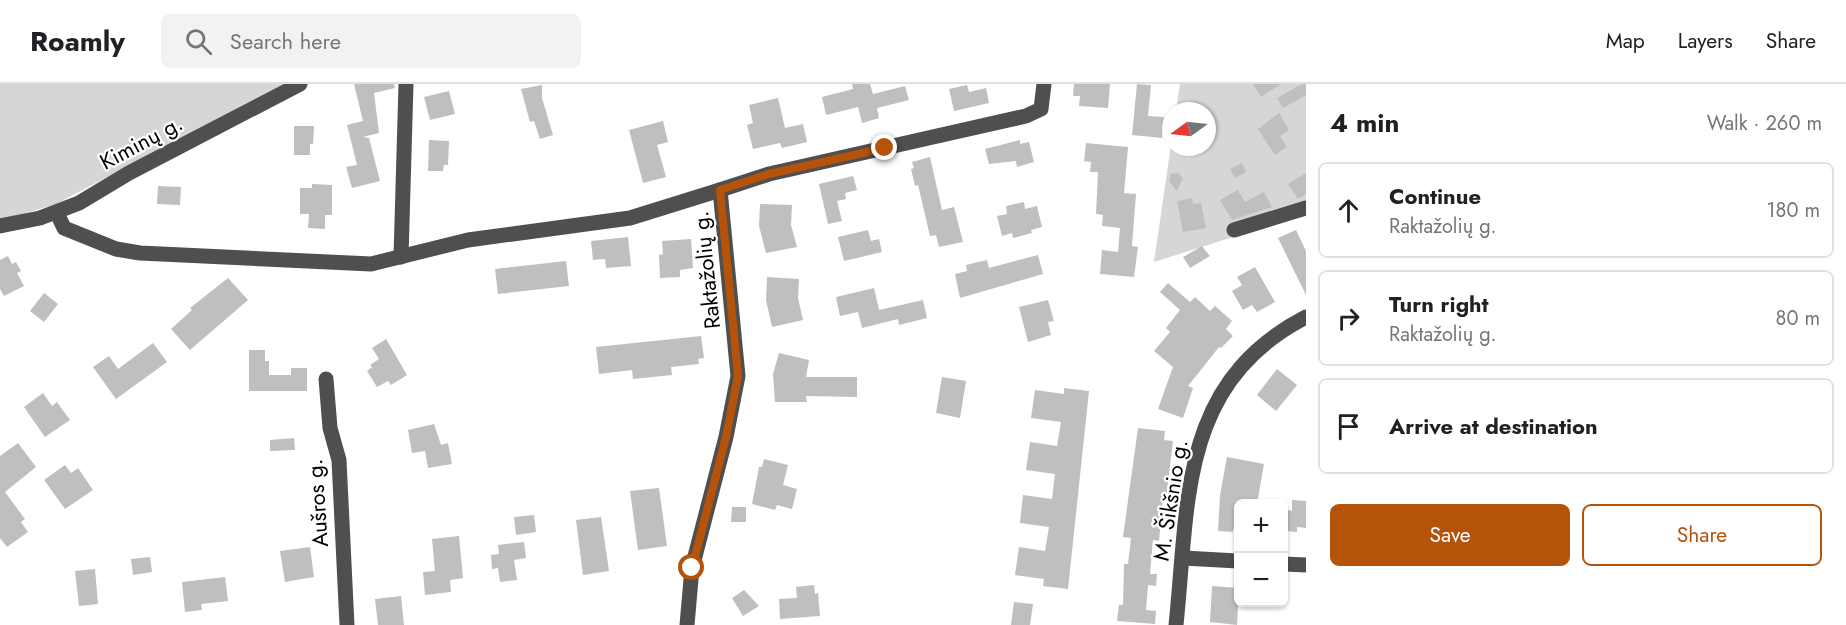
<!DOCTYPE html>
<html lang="en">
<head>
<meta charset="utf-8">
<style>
  body { margin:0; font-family:Jost,sans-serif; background:#f2f2f2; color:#202124 }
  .controls { position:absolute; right:18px; bottom:18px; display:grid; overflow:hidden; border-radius:9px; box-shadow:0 2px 4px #0004 }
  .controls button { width:54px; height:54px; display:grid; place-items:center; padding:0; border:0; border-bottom:2px solid #e0e0e0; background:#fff; color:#202124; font:30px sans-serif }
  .compass { position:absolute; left:1162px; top:18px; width:54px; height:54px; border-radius:50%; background:#fff; box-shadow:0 2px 4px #0004; rotate:255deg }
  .stop { position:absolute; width:18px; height:18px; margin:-14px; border:4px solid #b45309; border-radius:50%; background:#fff }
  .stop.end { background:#b45309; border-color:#fff; box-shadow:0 2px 6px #0008 }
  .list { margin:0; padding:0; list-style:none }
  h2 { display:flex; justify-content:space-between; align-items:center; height:78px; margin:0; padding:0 24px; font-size:26px }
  h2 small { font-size:20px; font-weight:400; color:#757577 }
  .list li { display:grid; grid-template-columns:39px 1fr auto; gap:18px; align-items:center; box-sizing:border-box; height:96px; margin:0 12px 12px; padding:0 12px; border:2px solid #e0e0e0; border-radius:9px }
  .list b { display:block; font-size:22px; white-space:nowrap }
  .list p { margin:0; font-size:20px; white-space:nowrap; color:#757577 }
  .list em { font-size:20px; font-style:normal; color:#757577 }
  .actions { display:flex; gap:12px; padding:18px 24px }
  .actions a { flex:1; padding:14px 0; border:2px solid #b45309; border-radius:9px; text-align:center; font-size:21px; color:#b45309 }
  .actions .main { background:#b45309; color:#fff }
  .icon { flex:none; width:33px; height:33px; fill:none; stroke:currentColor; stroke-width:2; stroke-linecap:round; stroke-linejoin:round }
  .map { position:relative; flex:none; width:1306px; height:541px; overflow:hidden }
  header { display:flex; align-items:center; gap:36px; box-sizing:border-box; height:84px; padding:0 30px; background:#fff; border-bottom:2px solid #e0e0e0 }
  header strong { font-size:28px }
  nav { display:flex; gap:33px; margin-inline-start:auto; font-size:21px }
  .search { width:420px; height:54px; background:#f2f2f2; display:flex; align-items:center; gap:15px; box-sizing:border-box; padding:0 21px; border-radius:9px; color:#757577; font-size:22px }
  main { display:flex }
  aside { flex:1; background:#fff }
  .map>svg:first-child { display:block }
  .green { fill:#d6d6d6 }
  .building { fill:#bfbfbf }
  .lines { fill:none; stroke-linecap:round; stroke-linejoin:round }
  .minor { stroke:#4f4f4f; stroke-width:15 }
  .route { stroke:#b45309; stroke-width:8 }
  .labels { text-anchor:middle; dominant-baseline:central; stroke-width:4.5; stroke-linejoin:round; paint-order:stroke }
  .street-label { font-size:22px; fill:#000; stroke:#fff }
</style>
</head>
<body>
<header>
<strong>Roamly</strong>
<div class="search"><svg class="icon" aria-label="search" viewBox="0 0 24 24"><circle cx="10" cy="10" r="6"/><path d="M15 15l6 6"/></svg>Search here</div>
<nav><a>Map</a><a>Layers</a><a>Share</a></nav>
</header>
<main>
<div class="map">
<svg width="1306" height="541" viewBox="0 0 1306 541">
  <rect width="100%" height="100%" fill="#fff"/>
  <g class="green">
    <polygon points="0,0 284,0 56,120 0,137"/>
    <polygon points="1180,0 1306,0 1306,130 1154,178 1171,61 1207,63 1207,27 1176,27"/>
  </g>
  <g class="building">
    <polygon points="354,0 394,0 395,4 374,9 379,49 363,53 369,54 380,97 352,104 346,83 357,81 347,41 363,37"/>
    <polygon points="852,0 870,0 873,10 905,2 909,16 877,24 879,34 862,39 858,23 826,31 822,13 853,5"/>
    <polygon points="1074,0 1110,0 1108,24 1079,22 1080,12 1073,12"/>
    <polygon points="1137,0 1151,1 1148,32 1164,33 1162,54 1132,51"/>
    <polygon points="1253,0 1281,0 1261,13"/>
    <polygon points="1302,0 1306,0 1306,11 1283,24 1277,14"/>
    <polygon points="542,1 542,14 553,51 540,55 534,37 530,38 521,5"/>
    <polygon points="967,1 969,8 986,4 989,19 954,27 949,5"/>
    <polygon points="449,7 455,30 430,36 424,13"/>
    <polygon points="778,14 785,44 803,40 807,58 782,64 780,59 753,65 747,41 753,39 749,21"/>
    <polygon points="1279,29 1289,46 1280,52 1287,63 1275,71 1258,45"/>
    <polygon points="663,37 668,58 657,61 666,93 643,99 629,46"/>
    <polygon points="294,42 314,42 313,60 310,60 310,71 294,71"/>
    <polygon points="429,56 449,57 448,81 444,81 443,87 428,87"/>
    <polygon points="1020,56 1020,60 1029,58 1034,78 1017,83 1016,77 989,80 985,65"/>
    <polygon points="1086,59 1128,63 1124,109 1136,110 1132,162 1138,163 1134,193 1100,190 1102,166 1118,168 1120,144 1102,142 1103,131 1096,130 1098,88 1090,88 1091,78 1084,77"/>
    <polygon points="930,73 942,126 954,123 963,158 939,163 936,151 930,152 918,101 915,102 911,85 914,84 912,78"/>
    <polygon points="1242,79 1246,88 1235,94 1230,85"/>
    <polygon points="1178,89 1183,94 1177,107 1169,97 1171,90"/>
    <polygon points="1306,89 1306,110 1298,115 1288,100"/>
    <polygon points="853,92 857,106 845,109 846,115 837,117 842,137 828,140 819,100"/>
    <polygon points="312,100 332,101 332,131 325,131 325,145 308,144 309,130 300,130 300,104 312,104"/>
    <polygon points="158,102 181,103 180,121 157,120"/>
    <polygon points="1238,106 1245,118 1264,108 1272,123 1232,136 1220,116"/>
    <polygon points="1192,114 1193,120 1201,119 1206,144 1183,148 1177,117"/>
    <polygon points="1024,118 1025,125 1037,122 1042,143 1031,146 1032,149 1013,154 1012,149 1002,152 997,132 1007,130 1006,122"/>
    <polygon points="760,120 792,121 791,141 797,163 766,169 759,142"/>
    <polygon points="868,146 871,157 879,155 882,168 844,177 838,153"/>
    <polygon points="1296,146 1306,167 1306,211 1278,154"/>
    <polygon points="628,153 631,182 606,184 605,175 593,176 591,157"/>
    <polygon points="691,155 693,184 680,186 680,193 660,194 659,171 663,170 662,157"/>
    <polygon points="1202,162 1210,172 1190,184 1183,173"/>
    <polygon points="1038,171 1043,190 960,214 955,190 967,187 966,181 987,176 989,184"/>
    <polygon points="8,172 12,180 16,178 21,187 17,189 24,202 4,212 0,205 0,176"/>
    <polygon points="566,177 569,202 498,210 495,185"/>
    <polygon points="1255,183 1275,218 1257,228 1252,221 1243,226 1232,207 1242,201 1237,193"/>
    <polygon points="767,193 799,195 798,214 803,236 772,243 766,216"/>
    <polygon points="228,194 248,216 190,266 171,245 192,226 190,224"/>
    <polygon points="1168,199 1190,218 1195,213 1210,227 1215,222 1232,237 1226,245 1233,252 1221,264 1219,263 1188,302 1193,304 1183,334 1158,325 1173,283 1154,267 1170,248 1166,244 1180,226 1160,208"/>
    <polygon points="874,204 879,226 923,216 927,234 899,241 898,235 862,244 858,228 840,232 836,213"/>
    <polygon points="44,209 58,220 44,238 30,227"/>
    <polygon points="1048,216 1054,237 1048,238 1051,251 1028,258 1019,223"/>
    <polygon points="701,252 704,274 698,275 699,280 671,283 672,291 633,295 632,286 599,290 596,263"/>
    <polygon points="386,255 407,291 391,301 388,297 377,303 367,287 372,283 370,281 379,275 372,264"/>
    <polygon points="153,259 167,278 116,315 93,283 109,272 118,285"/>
    <polygon points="249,266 265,266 265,277 269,277 269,291 291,291 291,284 307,284 307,307 249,307"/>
    <polygon points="779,269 809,276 806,293 857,293 857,313 806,312 807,318 775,318 773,290"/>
    <polygon points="1277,285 1297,301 1276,327 1257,311"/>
    <polygon points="942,293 966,297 960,334 936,329"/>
    <polygon points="1064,304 1089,307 1068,505 1043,502 1044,495 1015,491 1019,463 1045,467 1049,443 1020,439 1023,411 1052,415 1055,390 1026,386 1030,358 1057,362 1061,338 1031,334 1035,306 1064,310"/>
    <polygon points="43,309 52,322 57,318 70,336 45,353 24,323"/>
    <polygon points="434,340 441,361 448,359 452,380 428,384 425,367 412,369 408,346"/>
    <polygon points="1138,344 1165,347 1164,356 1173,357 1166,415 1163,415 1159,457 1153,456 1150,490 1157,490 1156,502 1148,501 1146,526 1156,527 1155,540 1117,537 1119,521 1123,521 1124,480 1128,480 1131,454 1123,453"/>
    <polygon points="294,354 295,366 270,367 270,356"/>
    <polygon points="18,359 36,383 5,408 25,435 21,438 28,448 7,463 0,454 0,372"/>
    <polygon points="1227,373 1264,380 1257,420 1239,420 1239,445 1233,445 1233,448 1218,447 1220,411"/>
    <polygon points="764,375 788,381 783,401 797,405 792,425 777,421 775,426 752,420 759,383 762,383"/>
    <polygon points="65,381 71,389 78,384 93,406 65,425 44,396"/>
    <polygon points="659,404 667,462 638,466 630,407"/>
    <polygon points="1292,416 1306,417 1306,444 1297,443 1297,448 1286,447 1288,426 1292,427"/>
    <polygon points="732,423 746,423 746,438 731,438"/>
    <polygon points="534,431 536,448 516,451 514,433"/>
    <polygon points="601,433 609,487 583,491 576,436"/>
    <polygon points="459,452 463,494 450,496 451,508 425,511 423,488 435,487 432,455"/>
    <polygon points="524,458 526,474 514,476 517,496 500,498 498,484 492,485 491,471 499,470 498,461"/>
    <polygon points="310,463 314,493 285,498 280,467"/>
    <polygon points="150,473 152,488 133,491 131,475"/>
    <polygon points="95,485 98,520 79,522 75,487"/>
    <polygon points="225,493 228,517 201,520 202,526 185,528 182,498"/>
    <polygon points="814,501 815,510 818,509 820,532 780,535 779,515 797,514 796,503"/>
    <polygon points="1212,502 1239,504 1237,541 1210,538"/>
    <polygon points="744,506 759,522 743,532 732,514"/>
    <polygon points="401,512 404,541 378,541 375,515"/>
    <polygon points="1014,518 1033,520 1030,541 1011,541"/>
  </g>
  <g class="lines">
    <g class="minor">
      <polyline points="57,129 64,144 116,165 140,169 371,180 468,156 630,134 720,106"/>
      <polyline points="0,142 40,134 79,119 129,89 300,0"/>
      <polyline points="1234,146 1306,124"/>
      <polyline points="401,173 406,0"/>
      <polyline points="326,295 330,344 339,376 347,541"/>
      <polyline points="1183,474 1238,477"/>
      <polyline points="1284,480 1306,481"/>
      <polyline points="687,541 692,484 726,353 738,292 720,106 769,90 1026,32 1041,25 1044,0"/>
      <path d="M1176,541c13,-124 3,-242 130,-308"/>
    </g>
  </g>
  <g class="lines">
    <polyline class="route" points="692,484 726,353 738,292 720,106 769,90 885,64"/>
  </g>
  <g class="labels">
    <g class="street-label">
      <text transform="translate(141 58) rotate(-28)">Kiminų g.</text>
      <text transform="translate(706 186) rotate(-96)">Raktažolių g.</text>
      <text transform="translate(1170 416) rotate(-81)">M. Šikšnio g.</text>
      <text transform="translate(317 419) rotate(-94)">Aušros g.</text>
    </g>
  </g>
</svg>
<div class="controls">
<button>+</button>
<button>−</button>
</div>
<svg class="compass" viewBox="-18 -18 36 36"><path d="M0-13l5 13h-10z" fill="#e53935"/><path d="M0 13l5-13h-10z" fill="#757577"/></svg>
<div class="stop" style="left:692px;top:484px"></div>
<div class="stop end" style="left:885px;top:64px"></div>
</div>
<aside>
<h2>4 min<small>Walk · 260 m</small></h2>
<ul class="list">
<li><svg class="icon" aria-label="ahead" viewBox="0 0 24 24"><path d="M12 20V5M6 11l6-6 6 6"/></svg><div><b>Continue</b><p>Raktažolių g.</p></div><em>180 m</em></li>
<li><svg class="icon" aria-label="right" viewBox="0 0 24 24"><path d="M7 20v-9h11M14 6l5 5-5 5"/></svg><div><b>Turn right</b><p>Raktažolių g.</p></div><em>80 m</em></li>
<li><svg class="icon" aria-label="arrive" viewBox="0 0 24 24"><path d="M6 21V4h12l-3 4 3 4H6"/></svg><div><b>Arrive at destination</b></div></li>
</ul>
<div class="actions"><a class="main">Save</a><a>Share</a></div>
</aside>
</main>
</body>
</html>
